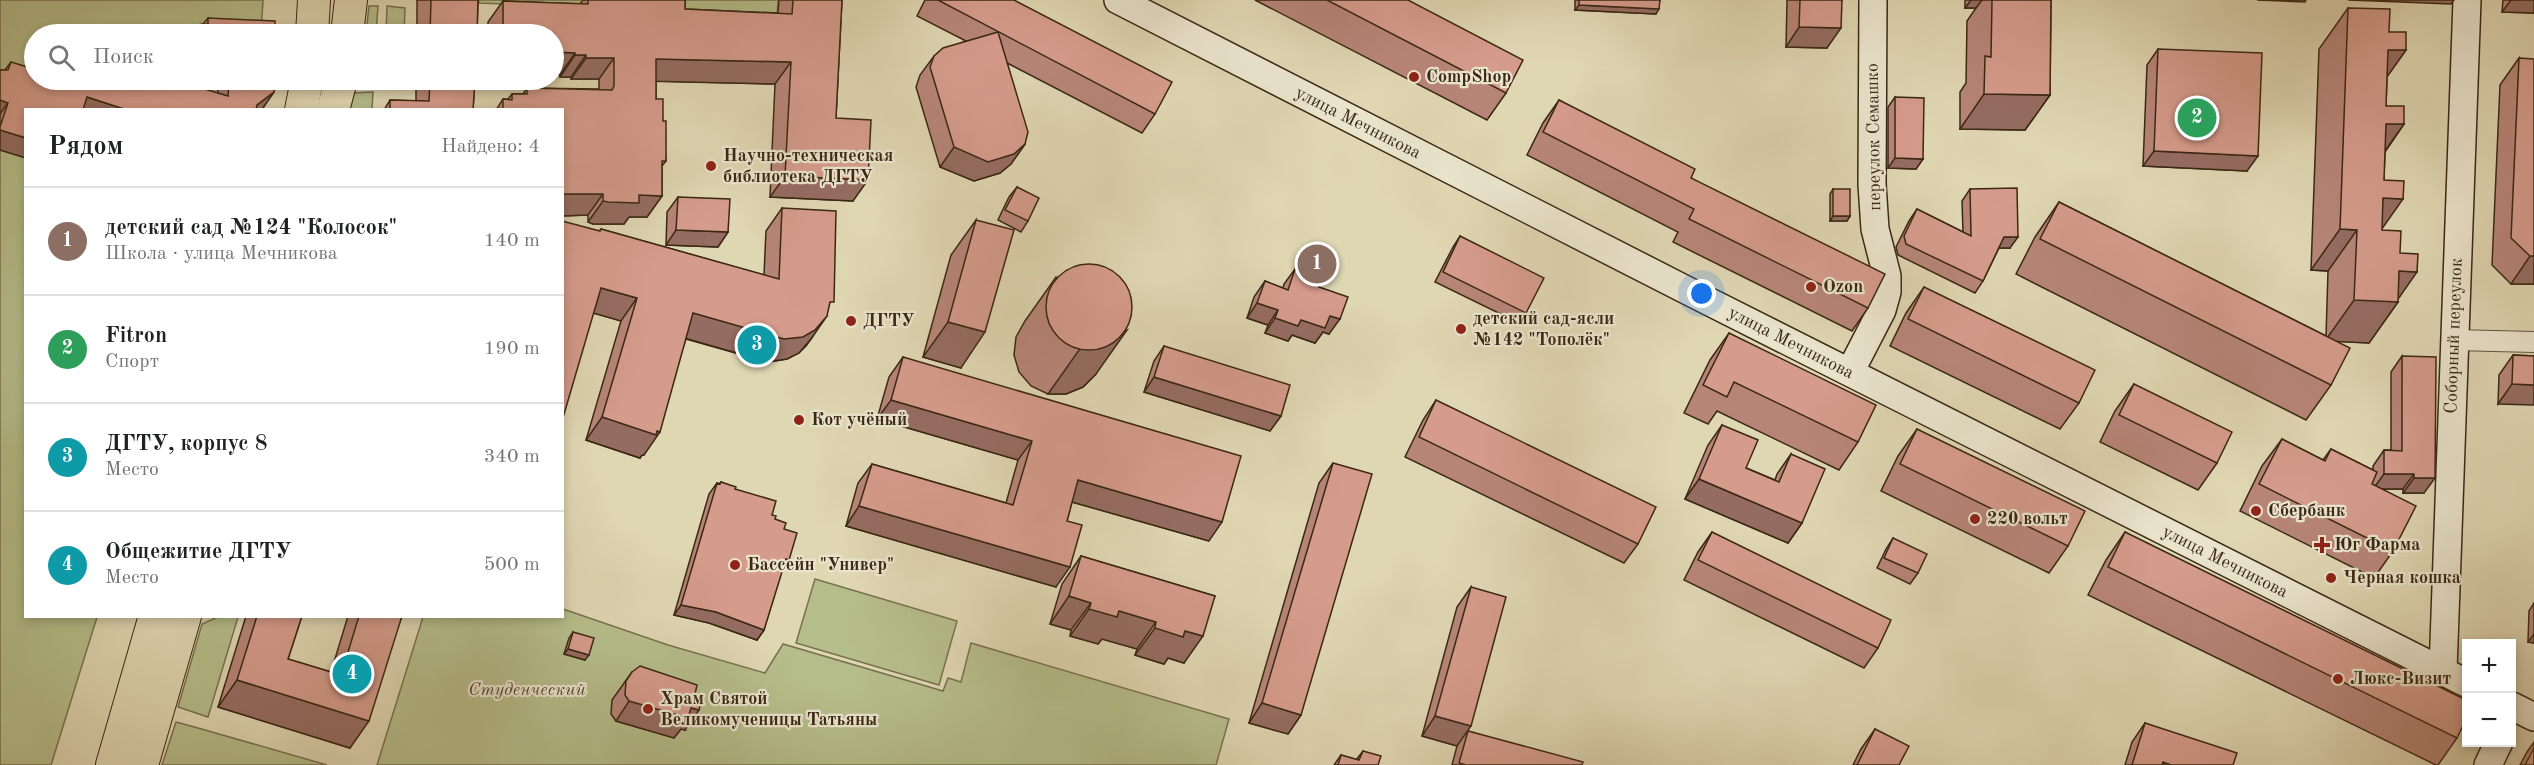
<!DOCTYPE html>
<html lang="ru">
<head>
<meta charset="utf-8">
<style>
  body { margin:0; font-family:"Old Standard TT",serif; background:#f6f6f6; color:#202124 }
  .controls { position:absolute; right:18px; bottom:18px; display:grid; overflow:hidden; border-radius:0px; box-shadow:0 3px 9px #0003 }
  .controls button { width:54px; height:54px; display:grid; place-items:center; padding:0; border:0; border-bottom:2px solid #e0e0e0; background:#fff; color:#202124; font:30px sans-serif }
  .you { position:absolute; left:1702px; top:294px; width:21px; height:21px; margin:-15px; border:4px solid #fff; border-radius:50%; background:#1a73e8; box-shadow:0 0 0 9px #1a73e833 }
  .badge { display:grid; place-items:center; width:39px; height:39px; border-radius:50%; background:#0b8043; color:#fff; font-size:20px; font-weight:700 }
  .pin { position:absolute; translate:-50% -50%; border:3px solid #fff; box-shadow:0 2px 6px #0006 }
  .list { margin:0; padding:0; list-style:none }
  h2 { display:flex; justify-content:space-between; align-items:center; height:78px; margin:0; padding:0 24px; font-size:26px }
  h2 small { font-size:20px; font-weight:400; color:#757577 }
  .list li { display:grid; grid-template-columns:39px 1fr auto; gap:18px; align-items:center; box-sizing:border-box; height:108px; padding:0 24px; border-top:2px solid #e0e0e0 }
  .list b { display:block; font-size:22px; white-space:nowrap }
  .list p { margin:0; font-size:20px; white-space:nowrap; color:#757577 }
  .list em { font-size:20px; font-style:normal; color:#757577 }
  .icon { flex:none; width:33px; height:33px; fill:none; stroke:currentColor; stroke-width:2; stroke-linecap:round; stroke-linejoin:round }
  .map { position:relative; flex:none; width:2534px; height:765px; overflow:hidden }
  .search { position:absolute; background:#fff; box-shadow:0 3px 9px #0003; left:24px; top:24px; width:540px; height:66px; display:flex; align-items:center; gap:15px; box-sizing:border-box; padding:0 21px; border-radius:33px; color:#757577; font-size:22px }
  .panel { position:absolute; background:#fff; box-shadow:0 3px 9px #0003; left:24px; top:108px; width:540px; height:510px; border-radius:0px }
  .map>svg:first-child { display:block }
  .green { fill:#b5bd8a; stroke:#787250; stroke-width:1.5 }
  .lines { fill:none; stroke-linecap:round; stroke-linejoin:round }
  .street-casing { stroke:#64543c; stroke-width:22 }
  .secondary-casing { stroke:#3b2815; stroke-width:30 }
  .primary-casing { stroke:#3b2815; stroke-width:34 }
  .street { stroke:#eae4cd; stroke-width:20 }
  .secondary { stroke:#eae4cd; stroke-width:27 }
  .primary { stroke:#dfd6b2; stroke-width:32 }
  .wall { fill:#b78578; stroke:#3b2815; stroke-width:1.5 }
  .shaded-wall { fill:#956c61; stroke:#3b2815; stroke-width:1.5 }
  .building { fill:#d59b8b; stroke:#3b2815; stroke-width:1.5 }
  .poi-dot { fill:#8f2418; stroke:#eae4cd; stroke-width:2 }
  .labels { text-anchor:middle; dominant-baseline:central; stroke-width:4.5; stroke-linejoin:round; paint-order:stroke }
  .poi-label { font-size:18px; font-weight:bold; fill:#3b2815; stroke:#eae4cd; text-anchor:start }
  .street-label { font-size:18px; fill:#3b2815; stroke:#eae4cd }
  .park-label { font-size:18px; font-style:italic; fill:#53462c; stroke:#eae4cd }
</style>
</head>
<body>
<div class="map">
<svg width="2534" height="765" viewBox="0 0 2534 765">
  <rect width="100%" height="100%" fill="#dfd6b2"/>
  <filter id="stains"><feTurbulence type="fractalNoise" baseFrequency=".00333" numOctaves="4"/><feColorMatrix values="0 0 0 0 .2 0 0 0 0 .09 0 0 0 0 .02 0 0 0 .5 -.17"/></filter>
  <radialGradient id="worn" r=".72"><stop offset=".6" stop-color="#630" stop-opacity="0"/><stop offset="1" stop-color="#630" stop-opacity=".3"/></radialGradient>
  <g class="green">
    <polygon points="0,0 263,0 261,34 34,34 34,80 258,80 256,109 26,110 26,616 97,617 51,765 0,765"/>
    <polygon points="479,0 778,0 777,16 479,3"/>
    <polygon points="369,6 378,6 376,34 366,34"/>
    <polygon points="387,6 405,8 404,34 386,34"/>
    <polygon points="373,92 372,109 348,110 351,93"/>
    <polygon points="815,579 957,621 939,685 796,643"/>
    <polygon points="563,609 668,645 765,673 783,644 943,691 948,678 961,682 971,643 1229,719 1216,765 377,765 423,617 562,616"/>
    <polygon points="220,616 238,617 208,717 178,707 202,624"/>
    <polygon points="176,722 198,728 327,765 162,765"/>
  </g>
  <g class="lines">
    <g class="street-casing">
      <polyline id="street" points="2454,340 2534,342"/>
    </g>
    <g class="secondary-casing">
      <g id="secondary">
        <polyline points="1118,0 1694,294 2466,683"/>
        <polyline points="1850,372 1882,310 1887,292 1887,276 1875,229 1872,184 1873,0"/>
        <polyline points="2443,671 2467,0"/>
        <polyline points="2512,706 2534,717"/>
        <polyline points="2488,765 2499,742"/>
      </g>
    </g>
    <g class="primary-casing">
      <g id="primary">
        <polyline points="312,34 314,0"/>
        <polyline points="347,34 351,0"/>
        <polyline points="301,110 307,80"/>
        <polyline points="333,110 341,80"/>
        <polyline points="112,765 155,616"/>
        <polyline points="142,765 185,616"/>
      </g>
    </g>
    <use href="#street" class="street"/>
    <use href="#secondary" class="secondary"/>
    <use href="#primary" class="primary"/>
  </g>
  <g class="wall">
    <polygon points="417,0 478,0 477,34 417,34"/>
    <polygon points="583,0 685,0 685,9 778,13 779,0 842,0 836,118 853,201 770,197 775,84 656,81 656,99 663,121 666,161 662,166 662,196 647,217 629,217 624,224 593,224 588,222 588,215 562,216 562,110 496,110 503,99 508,99 512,94 523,94 527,88 599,89 599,79 571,79 571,77 560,77 560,75 554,74 554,34 488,34 488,22 503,1 580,4"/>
    <polygon points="925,0 1014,0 1155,114 1142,133 1007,63 1025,144 1011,164 1000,173 974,181 940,167 916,87 920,75 934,56 966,41 917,16"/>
    <polygon points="1255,0 1408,0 1506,93 1487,120"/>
    <polygon points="1575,0 1660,0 1656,14 1575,10"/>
    <polygon points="1787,0 1842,0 1827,48 1786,47"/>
    <polygon points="1965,0 2051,0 2050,95 2025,130 1960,129 1960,92 1966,83 1967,21 1976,8 1965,8"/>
    <polygon points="2503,0 2534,0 2534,13 2502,12"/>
    <polygon points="2348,8 2389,32 2406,50 2387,76 2386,106 2404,124 2385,152 2382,229 2398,298 2398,302 2369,343 2337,341 2331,385 2306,420 2016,274 2035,237 2059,202 2326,336 2328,271 2311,270 2319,49"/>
    <polygon points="208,18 275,34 179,34 184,27 203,24"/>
    <polygon points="2158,49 2247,171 2143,166 2147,65"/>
    <polygon points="2519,58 2534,284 2511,284 2492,265 2500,85"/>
    <polygon points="11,62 34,80 218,93 218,86 223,80 275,80 263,108 262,110 26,110 26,158 0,150 0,70 5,70"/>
    <polygon points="416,80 475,80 473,110 384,110 390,100 416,101"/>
    <polygon points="1895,97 1923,159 1916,169 1888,168 1888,107"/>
    <polygon points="1559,100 1691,178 1868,308 1852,331 1673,242 1678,232 1527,155 1543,123"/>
    <polygon points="1017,187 1028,221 1021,232 998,220 1009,197"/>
    <polygon points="1833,189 1850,216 1847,221 1830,221 1830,194"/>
    <polygon points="1970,189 2010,248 1999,248 1983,281 1975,293 1898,255 1896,247 1909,221 1917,209 1963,232 1962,201"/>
    <polygon points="678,197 728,232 718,247 666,245 667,212"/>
    <polygon points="782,208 828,310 811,339 806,346 799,353 787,359 768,362 686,339 644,455 642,455 640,458 586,440 621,321 594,313 599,231 601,229 764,275 766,231"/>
    <polygon points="976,220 961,368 923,357 951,255"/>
    <polygon points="1460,236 1526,313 1519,323 1435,282 1453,247"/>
    <polygon points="1295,269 1319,287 1329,334 1323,332 1315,343 1292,335 1288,341 1265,333 1268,325 1247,318 1254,297 1265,281 1283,288 1284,284"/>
    <polygon points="1056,277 1096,374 1083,387 1066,394 1048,394 1031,386 1019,372 1014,355 1016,337 1025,321"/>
    <polygon points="1924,287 2079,403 2060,429 1890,346 1906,313"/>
    <polygon points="1729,333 1858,442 1839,470 1717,411 1708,424 1684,413 1710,360"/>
    <polygon points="1164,346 1281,416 1270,431 1144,392 1154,361"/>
    <polygon points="2513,355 2534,356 2498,404 2499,375"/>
    <polygon points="2402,356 2424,493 2403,493 2403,489 2382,489 2393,551 2374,578 2240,511 2262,466 2282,439 2323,460 2331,449 2373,470 2373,466 2384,450 2391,450 2391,372"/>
    <polygon points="903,357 1209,541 1072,502 1067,521 1056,587 846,526 858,483 872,464 1006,503 1018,460 877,419 889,377"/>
    <polygon points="2134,384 2217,463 2198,490 2100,442 2115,411"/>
    <polygon points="1436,400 1638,544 1624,563 1405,457 1423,420"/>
    <polygon points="1722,425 1746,468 1775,480 1777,474 1791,454 1802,523 1788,543 1685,499 1708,445"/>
    <polygon points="1917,429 2068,546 2049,573 1881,491 1898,456"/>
    <polygon points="1333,463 1301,715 1288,734 1249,723 1319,483"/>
    <polygon points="721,482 735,489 772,515 775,519 784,529 782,569 764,630 757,640 709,623 674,615 709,494 717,483 719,484"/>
    <polygon points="1712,532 1878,648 1864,668 1684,580 1698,552"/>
    <polygon points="2125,532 2457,738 2438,765 2436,765 2088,595 2106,560"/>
    <polygon points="1893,538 1918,573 1910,584 1877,568 1886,549"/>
    <polygon points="1081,556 1215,596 1184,663 1168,658 1164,664 1135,655 1137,649 1102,639 1098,644 1070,636 1071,630 1050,624 1062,584"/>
    <polygon points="1471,587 1468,731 1582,765 1452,765 1457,746 1422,736 1457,607"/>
    <polygon points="2534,603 2534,643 2528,642 2529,611"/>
    <polygon points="246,616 302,616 288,659 331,672 348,616 402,616 350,748 218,707"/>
    <polygon points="573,632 585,660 564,654 569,638"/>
    <polygon points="632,672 685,730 681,729 674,738 616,721 611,714 612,700"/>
    <polygon points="2145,723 2233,765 2125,765 2132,742"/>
    <polygon points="1875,729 1899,765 1853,765 1861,749"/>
    <polygon points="2534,742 2534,765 2520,765 2527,752"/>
    <polygon points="1363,751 1378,765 1334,765 1341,755 1356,760"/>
  </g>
  <g class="shaded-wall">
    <polygon points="1971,0 1982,0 1976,8 1965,8"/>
    <polygon points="2257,0 2306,0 2305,2"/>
    <polygon points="2348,0 2454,0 2451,4"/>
    <polygon points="2511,0 2534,0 2534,13 2502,12"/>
    <polygon points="1579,5 1659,9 1656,14 1575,10"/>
    <polygon points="1799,27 1841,28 1827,48 1786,47"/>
    <polygon points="2388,50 2406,50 2377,91"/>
    <polygon points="554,52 575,53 560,75 554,74"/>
    <polygon points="575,55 586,55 571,77 560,77"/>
    <polygon points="586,58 614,58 599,79 571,79"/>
    <polygon points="656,59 791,62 775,84 641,81"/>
    <polygon points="274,92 263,108 262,110 254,110 257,105"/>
    <polygon points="1984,94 2050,95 2025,130 1960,129"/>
    <polygon points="87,97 127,110 78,110"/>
    <polygon points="0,100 8,103 0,114"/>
    <polygon points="2386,124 2404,124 2375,165"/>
    <polygon points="0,130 26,138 26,158 0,150"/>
    <polygon points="1025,144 1011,164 1000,173 974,181 940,167 954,147"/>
    <polygon points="2154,151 2258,156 2247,171 2143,166"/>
    <polygon points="1895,158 1923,159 1916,169 1888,168"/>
    <polygon points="785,176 868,180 853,201 770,197"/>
    <polygon points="562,194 603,194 588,215 562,216"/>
    <polygon points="639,195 662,196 647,217 629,217 624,224 593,224 588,222 603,201"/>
    <polygon points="2383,198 2403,199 2374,240"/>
    <polygon points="1833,216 1850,216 1847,221 1830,221"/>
    <polygon points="2340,229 2357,230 2328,271 2311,270"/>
    <polygon points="676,230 728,232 718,247 666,245"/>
    <polygon points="2004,237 2018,237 2010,248 1996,248"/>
    <polygon points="2530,256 2534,256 2534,284 2511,284"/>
    <polygon points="2399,271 2417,272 2396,302 2398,302 2369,343 2325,341 2354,300"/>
    <polygon points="601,288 637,298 621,321 586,311"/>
    <polygon points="1257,303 1278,310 1268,325 1247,318"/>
    <polygon points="693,313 827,316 811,339 799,353 787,359 768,362 677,336"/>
    <polygon points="1330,316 1340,319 1329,334 1323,332 1315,343 1292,335 1288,341 1265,333 1275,318 1301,320"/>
    <polygon points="948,322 985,332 961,368 923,357"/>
    <polygon points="1127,330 1096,374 1083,387 1066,394 1048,394 1079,350"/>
    <polygon points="1154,377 1281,416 1270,431 1144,392"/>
    <polygon points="2512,384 2534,385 2534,405 2498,404"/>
    <polygon points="891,400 1032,441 1018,460 877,419"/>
    <polygon points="602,417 657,431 660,432 644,455 642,455 640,458 586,440"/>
    <polygon points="2384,474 2414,474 2403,489 2373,489"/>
    <polygon points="2414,478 2435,478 2424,493 2403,493"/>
    <polygon points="1699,479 1802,523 1788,543 1685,499"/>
    <polygon points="1078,480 1222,522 1209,541 1065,500"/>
    <polygon points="859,506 1070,567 1056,587 846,526"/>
    <polygon points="786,559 789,560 782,570"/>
    <polygon points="1069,596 1091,603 1071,630 1050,624"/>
    <polygon points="681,605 716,612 764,630 757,640 709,623 674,615"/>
    <polygon points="1089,609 1119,611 1156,622 1137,649 1102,639 1098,644 1070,636"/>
    <polygon points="1155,628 1185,631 1203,636 1184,663 1168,658 1164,664 1135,655"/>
    <polygon points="2534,634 2534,643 2528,642"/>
    <polygon points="568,649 589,655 585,660 564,654"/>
    <polygon points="237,680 369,721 350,748 218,707"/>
    <polygon points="629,701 691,708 699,710 685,730 681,729 674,738 616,721"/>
    <polygon points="1262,703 1301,715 1288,734 1249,723"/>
    <polygon points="1435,716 1471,726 1457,746 1422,736"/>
  </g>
  <g class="building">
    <polygon points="431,0 478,0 477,34 430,34"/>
    <polygon points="588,0 685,0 685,9 792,14 793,0 842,0 836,118 871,120 868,180 785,176 791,62 656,59 656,99 663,99 663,121 666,121 666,161 662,161 662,196 639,195 639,203 608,202 603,201 603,194 562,194 562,110 503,110 503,99 512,100 512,94 527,94 527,88 612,90 614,86 614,58 586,58 586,55 575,55 575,53 554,52 554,34 503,34 503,1 588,4"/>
    <polygon points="938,0 1014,0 1172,82 1155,114"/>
    <polygon points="1327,0 1408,0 1523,60 1506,93"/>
    <polygon points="1579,0 1660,0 1659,9 1579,5"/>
    <polygon points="1800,0 1842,0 1841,28 1799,27"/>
    <polygon points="1992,0 2051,0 2050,95 1984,94 1985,56 1991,57"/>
    <polygon points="2348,8 2390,9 2389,32 2406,32 2406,50 2388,50 2386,106 2404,106 2404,124 2386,124 2384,180 2404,181 2403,199 2383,198 2382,230 2401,231 2400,253 2418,254 2417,272 2399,271 2398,302 2354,300 2357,230 2340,229"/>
    <polygon points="208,18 275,21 275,34 185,34 184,27 208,24"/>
    <polygon points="998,32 1028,132 1025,144 1014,154 988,162 954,147 930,67 934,56 943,48"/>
    <polygon points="2158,49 2262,53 2258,156 2154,151"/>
    <polygon points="2519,58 2534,59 2534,256 2530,256 2511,238"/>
    <polygon points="11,62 34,69 34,80 175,80 228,96 229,80 275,80 274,92 257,105 256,110 127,110 87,97 83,110 26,110 26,138 0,130 0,127 8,103 0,100 0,70 8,70"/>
    <polygon points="430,80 475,80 473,110 390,110 390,100 429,101"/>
    <polygon points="1895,97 1924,98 1923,159 1895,158"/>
    <polygon points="1559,100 1695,169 1691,178 1885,274 1868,308 1689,219 1694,209 1543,132"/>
    <polygon points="1017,187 1039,198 1028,221 1005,210"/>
    <polygon points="2017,188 2018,237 2004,237 1983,281 1906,244 1904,236 1917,209 1971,236 1970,189"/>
    <rect x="1833" y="189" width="17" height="27"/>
    <polygon points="678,197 730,199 728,232 676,230"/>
    <polygon points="2059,202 2350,348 2331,385 2040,239"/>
    <polygon points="782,208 836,211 834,302 830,302 827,316 815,330 803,337 784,339 693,313 660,432 657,431 656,435 602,417 637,298 601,288 562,421 562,221 600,231 601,229 779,279"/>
    <polygon points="976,220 1014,230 985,332 948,322"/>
    <polygon points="1460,236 1544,278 1526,313 1443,272"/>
    <circle cx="1089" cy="307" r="43"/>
    <polygon points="1295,269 1322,279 1319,287 1348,297 1340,319 1330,316 1325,328 1301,320 1298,326 1275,318 1278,310 1257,303 1265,281 1288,290"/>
    <polygon points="1924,287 2095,370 2079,403 1908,319"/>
    <polygon points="1729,333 1876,405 1858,442 1734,382 1727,397 1703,385"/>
    <polygon points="1164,346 1290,385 1281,416 1154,377"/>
    <polygon points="2513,355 2534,356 2534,385 2512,384"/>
    <polygon points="2402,356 2436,357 2435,478 2414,478 2414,474 2384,474 2384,450 2402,451"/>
    <polygon points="903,357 1241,456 1222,522 1078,480 1067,521 1082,525 1070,567 859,506 872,464 1013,505 1032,441 891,400"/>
    <polygon points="2134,384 2232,432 2217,463 2119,415"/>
    <polygon points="1436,400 1656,507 1638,544 1419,437"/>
    <polygon points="1722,425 1758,440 1746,468 1779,482 1791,454 1825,469 1802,523 1699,479"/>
    <polygon points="1917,429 2085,511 2068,546 1900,464"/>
    <polygon points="2282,439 2325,461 2331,449 2377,472 2372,484 2416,506 2393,551 2259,484"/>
    <polygon points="1333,463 1372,474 1301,715 1262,703"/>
    <polygon points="721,482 736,487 735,489 776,501 772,515 776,516 775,519 786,523 784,529 797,533 789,560 786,559 764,630 716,612 681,605 717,483 720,484"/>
    <polygon points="1712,532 1891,620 1878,648 1698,560"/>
    <polygon points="2125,532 2466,700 2466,719 2457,738 2108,567"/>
    <polygon points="1893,538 1927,554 1918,573 1884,558"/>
    <polygon points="1081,556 1215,596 1203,636 1185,631 1183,637 1155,628 1156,622 1119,611 1117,617 1089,609 1091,603 1069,596"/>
    <polygon points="1471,587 1506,597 1471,726 1435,716"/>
    <polygon points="257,616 302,616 288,659 341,675 359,616 402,616 369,721 237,680"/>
    <polygon points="573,632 594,638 589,655 568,649"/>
    <polygon points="640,666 697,685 695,694 702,696 699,710 691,708 688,718 629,701 625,695 626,681 632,672"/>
    <polygon points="2145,723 2237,753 2233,765 2171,765 2163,762 2162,765 2132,765"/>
    <polygon points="1875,729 1909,746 1899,765 1857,765"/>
    <polygon points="1468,731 1583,762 1582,765 1466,765 1459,763"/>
    <polygon points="2534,748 2534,765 2525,765"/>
    <polygon points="1363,751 1381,756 1378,765 1338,765 1341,755 1359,760"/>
  </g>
  <g class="poi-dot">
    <circle cx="1414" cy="77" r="6"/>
    <circle cx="711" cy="166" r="6"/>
    <circle cx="1811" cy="287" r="6"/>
    <circle cx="851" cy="321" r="6"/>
    <circle cx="1461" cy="329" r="6"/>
    <circle cx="799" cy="420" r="6"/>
    <circle cx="2256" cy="511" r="6"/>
    <circle cx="1975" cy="519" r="6"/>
    <path d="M2319 536h6v6h6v6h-6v6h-6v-6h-6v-6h6z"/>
    <circle cx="735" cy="565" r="6"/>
    <circle cx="2331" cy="578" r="6"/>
    <circle cx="2338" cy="679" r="6"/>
    <circle cx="648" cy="709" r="6"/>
  </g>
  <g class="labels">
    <g class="poi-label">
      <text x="1426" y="77">CompShop</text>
      <text x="723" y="156">Научно-техническая<tspan x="723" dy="21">библиотека ДГТУ</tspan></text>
      <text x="1823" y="287">Ozon</text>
      <text x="1473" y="319">детский сад-ясли<tspan x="1473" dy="21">№142 "Тополёк"</tspan></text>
      <text x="863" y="321">ДГТУ</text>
      <text x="811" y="420">Кот учёный</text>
      <text x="2268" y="511">Сбербанк</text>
      <text x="1987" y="519">220 вольт</text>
      <text x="2334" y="545">Юг Фарма</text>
      <text x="747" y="565">Бассейн "Универ"</text>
      <text x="2343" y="578">Черная кошка</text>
      <text x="2350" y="679">Люкс-Визит</text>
      <text x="660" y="699">Храм Святой<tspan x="660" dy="21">Великомученицы Татьяны</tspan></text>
    </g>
    <g class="street-label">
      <text transform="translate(1358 123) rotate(27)">улица Мечникова</text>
      <text transform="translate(1874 137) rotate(-91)">переулок Семашко</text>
      <text transform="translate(2454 336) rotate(-88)">Соборный переулок</text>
      <text transform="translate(1791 343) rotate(27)">улица Мечникова</text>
      <text transform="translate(2225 562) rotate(27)">улица Мечникова</text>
    </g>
    <g class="park-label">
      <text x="527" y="690">Студенческий</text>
    </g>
  </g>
  <rect width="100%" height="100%" filter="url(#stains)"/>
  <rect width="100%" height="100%" fill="url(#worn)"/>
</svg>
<div class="controls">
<button>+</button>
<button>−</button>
</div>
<div class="you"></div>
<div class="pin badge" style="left:1317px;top:264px;background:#8d6e63">1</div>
<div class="pin badge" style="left:2197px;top:118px;background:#2e9e5b">2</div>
<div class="pin badge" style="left:757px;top:345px;background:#0f9aa8">3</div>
<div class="pin badge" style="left:352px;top:674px;background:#0f9aa8">4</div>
<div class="search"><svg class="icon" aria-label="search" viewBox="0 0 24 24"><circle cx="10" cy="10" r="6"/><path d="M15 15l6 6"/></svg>Поиск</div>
<section class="panel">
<h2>Рядом<small>Найдено: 4</small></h2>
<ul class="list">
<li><span class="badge" style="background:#8d6e63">1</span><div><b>детский сад №124 &quot;Колосок&quot;</b><p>Школа · улица Мечникова</p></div><em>140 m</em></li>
<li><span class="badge" style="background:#2e9e5b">2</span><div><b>Fitron</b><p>Спорт</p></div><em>190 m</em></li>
<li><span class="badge" style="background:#0f9aa8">3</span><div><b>ДГТУ, корпус 8</b><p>Место</p></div><em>340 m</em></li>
<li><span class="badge" style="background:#0f9aa8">4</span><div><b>Общежитие ДГТУ</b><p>Место</p></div><em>500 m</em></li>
</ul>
</section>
</div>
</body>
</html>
